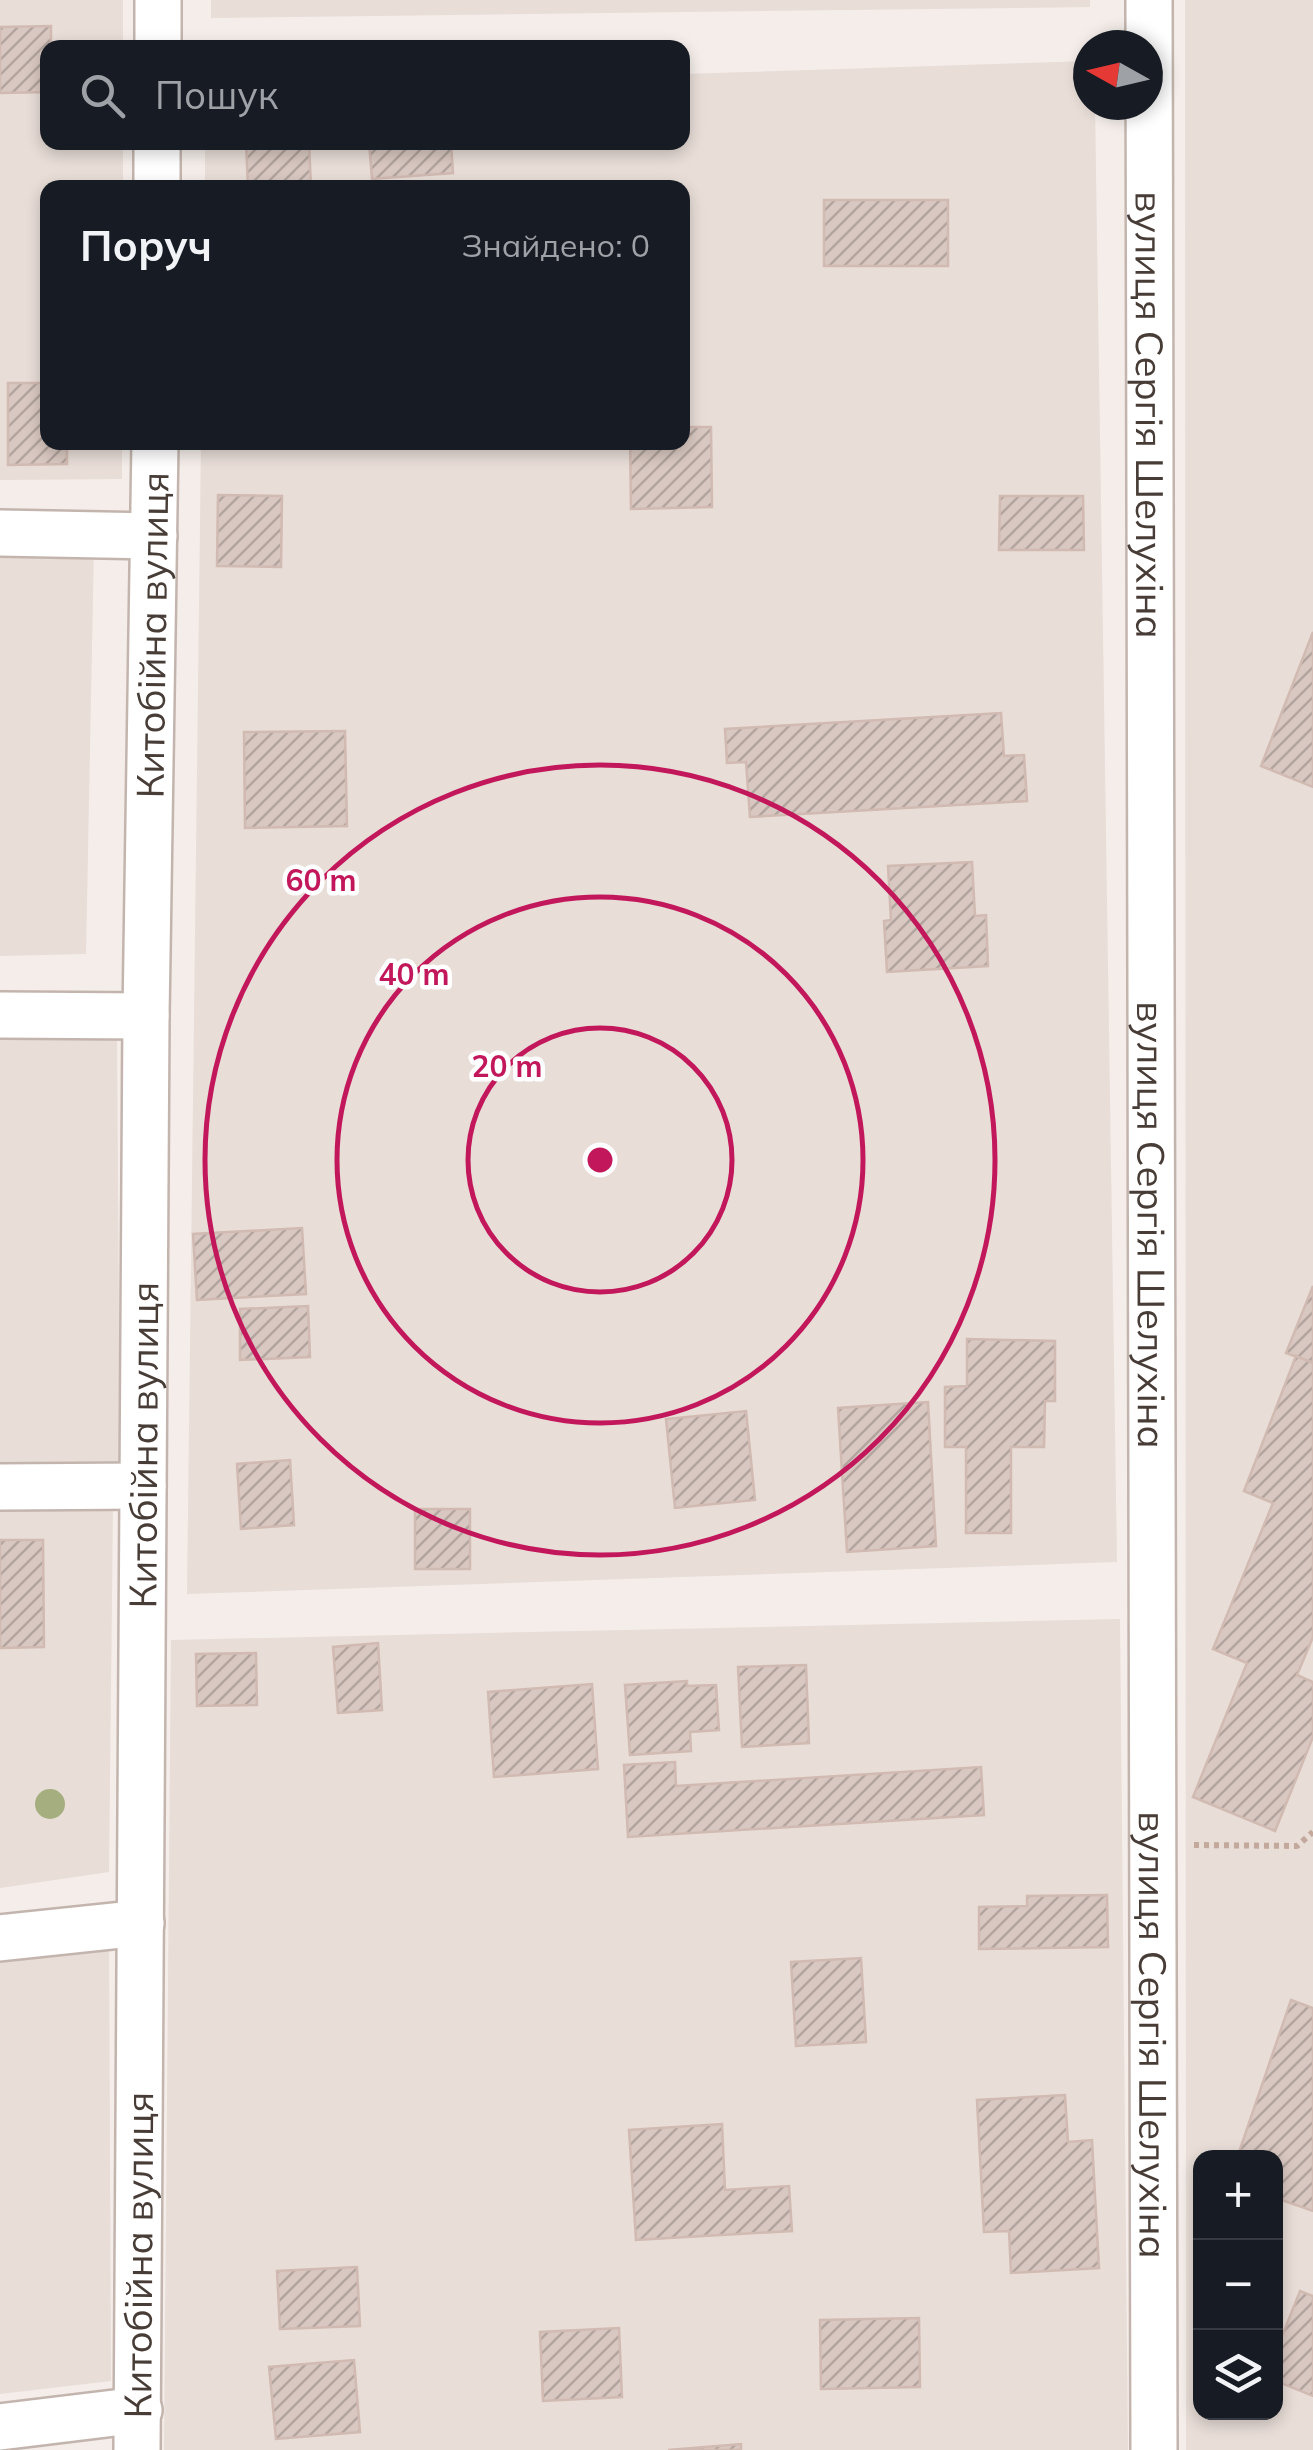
<!DOCTYPE html>
<html lang="uk">
<head>
<meta charset="utf-8">
<style>
  body { margin:0; font-family:Mulish,sans-serif; background:#242831; color:#f1f3f6 }
  .controls { position:absolute; right:30px; bottom:30px; display:grid; overflow:hidden; border-radius:20px; box-shadow:0 5px 15px #0003 }
  .controls button { width:90px; height:90px; display:grid; place-items:center; padding:0; border:0; border-bottom:2px solid #363941; background:#171b24; color:#f1f3f6; font:50px sans-serif }
  .compass { position:absolute; left:1073px; top:30px; width:90px; height:90px; border-radius:50%; background:#171b24; box-shadow:0 5px 15px #0003; rotate:278deg }
  .list { margin:0; padding:0; list-style:none }
  h2 { display:flex; justify-content:space-between; align-items:center; height:130px; margin:0; padding:0 40px; font-size:42px }
  h2 small { font-size:32px; font-weight:400; color:#9ea1a6 }
  .icon { flex:none; width:55px; height:55px; fill:none; stroke:currentColor; stroke-width:2; stroke-linecap:round; stroke-linejoin:round }
  .map { position:relative; flex:none; width:1313px; height:2450px; overflow:hidden }
  .search { position:absolute; background:#171b24; box-shadow:0 5px 15px #0003; left:40px; top:40px; width:650px; height:110px; display:flex; align-items:center; gap:25px; box-sizing:border-box; padding:0 35px; border-radius:20px; color:#9ea1a6; font-size:38px }
  .panel { position:absolute; background:#171b24; box-shadow:0 5px 15px #0003; left:40px; top:180px; width:650px; height:270px; border-radius:20px }
  .map>svg:first-child { display:block }
  .residential { fill:#e8ddd7; fill-rule:evenodd }
  .building { fill:url(#building-hatch); stroke:#d1bab1; stroke-width:2.5 }
  .lines { fill:none; stroke-linecap:round; stroke-linejoin:round }
  .street-casing { stroke:#c3b5ae; stroke-width:50 }
  .path { stroke:#c2a99c; stroke-width:6; stroke-dasharray:5 5; stroke-linecap:butt }
  .street { stroke:#fff; stroke-width:45 }
  .tree { fill:#a4ae7f }
  .ring { fill:none; stroke:#c2185b; stroke-width:5 }
  .labels { text-anchor:middle; dominant-baseline:central; stroke-width:9; stroke-linejoin:round; paint-order:stroke }
  .street-label { font-size:38px; fill:#483c37; stroke:#fff }
  .centre { fill:#c2185b; stroke:#fff; stroke-width:5 }
  .ring-label { font-size:30px; text-anchor:middle; font-weight:bold; fill:#c2185b; stroke:#fff; stroke-width:9; stroke-linejoin:round; paint-order:stroke }
</style>
</head>
<body>
<div class="map">
<svg width="1313" height="2450" viewBox="0 0 1313 2450">
  <defs>
    <pattern id="building-hatch" width="6" height="6" patternUnits="userSpaceOnUse" patternTransform="scale(2.5)"><rect width="6" height="6" fill="#d9c8c1"/><path d="M-1 1l2-2M0 6l6-6M5 7l2-2" fill="none" stroke="#b2a49e"/></pattern>
  </defs>
  <rect width="100%" height="100%" fill="#f4ede9"/>
  <g class="residential">
    <polygon points="0,0 123,0 123,47 48,48 48,142 123,143 123,187 48,188 48,442 122,443 122,479 0,480"/>
    <polygon points="211,0 1090,0 1090,7 211,18"/>
    <path d="M1185,0h128v2450h-127zM1200,2158h76v254h-76z"/>
    <polygon points="1088,61 1088,105 1095,105 1117,1562 187,1594 201,443 682,442 682,188 205,187 205,143 682,142 683,74"/>
    <polygon points="0,544 94,545 86,954 0,956"/>
    <polygon points="0,1037 117,1039 120,1464 0,1464"/>
    <polygon points="113,1503 109,1872 0,1888 0,1506"/>
    <polygon points="1120,1619 1128,2450 164,2450 171,1640"/>
    <polygon points="109,1931 111,2381 0,2394 0,1943"/>
  </g>
  <g class="building">
    <polygon points="51,26 51,48 48,48 48,92 0,93 0,27"/>
    <polygon points="246,142 309,142 311,188 248,188"/>
    <polygon points="369,142 451,142 453,173 372,179"/>
    <rect x="824" y="200" width="124" height="66"/>
    <polygon points="8,383 48,383 48,442 67,442 67,464 8,465"/>
    <polygon points="682,427 711,427 712,507 631,509 630,442 682,442"/>
    <polygon points="218,495 282,496 281,567 217,566"/>
    <polygon points="1000,496 1083,496 1084,550 999,550"/>
    <polygon points="1313,632 1313,787 1261,766"/>
    <polygon points="1001,713 1004,756 1024,755 1027,801 750,817 746,762 727,763 725,729"/>
    <polygon points="345,731 347,826 245,828 244,732"/>
    <polygon points="972,862 975,916 986,915 988,966 887,972 884,921 891,920 888,866"/>
    <polygon points="302,1228 306,1294 197,1300 193,1234"/>
    <polygon points="1313,1286 1313,1363 1286,1353"/>
    <polygon points="308,1306 310,1357 240,1360 240,1309"/>
    <polygon points="967,1339 1055,1341 1055,1401 1045,1401 1044,1447 1011,1447 1011,1533 966,1533 966,1447 945,1447 945,1387 967,1386"/>
    <polygon points="1296,1356 1313,1363 1313,1637 1297,1675 1313,1682 1313,1737 1275,1831 1193,1797 1247,1663 1213,1649 1273,1503 1244,1491"/>
    <polygon points="928,1402 936,1546 847,1552 838,1408"/>
    <polygon points="746,1411 755,1500 675,1508 666,1419"/>
    <polygon points="290,1460 294,1525 241,1529 237,1464"/>
    <rect x="415" y="1509" width="55" height="60"/>
    <polygon points="0,1540 43,1540 44,1647 0,1648"/>
    <polygon points="378,1643 382,1710 338,1713 333,1647"/>
    <polygon points="256,1653 257,1705 197,1706 196,1654"/>
    <polygon points="806,1665 809,1743 742,1747 738,1667"/>
    <polygon points="687,1681 687,1686 716,1685 719,1730 690,1732 691,1751 630,1755 625,1685"/>
    <polygon points="592,1684 598,1769 494,1777 488,1692"/>
    <polygon points="675,1762 676,1786 981,1767 984,1815 628,1837 624,1765"/>
    <polygon points="1107,1895 1108,1947 979,1949 979,1907 1027,1906 1027,1896"/>
    <polygon points="861,1958 866,2042 796,2046 791,1962"/>
    <polygon points="1291,2000 1313,2008 1313,2211 1276,2198 1276,2158 1237,2158"/>
    <polygon points="1065,2095 1068,2142 1092,2140 1099,2268 1011,2273 1009,2231 984,2232 977,2100"/>
    <polygon points="722,2124 725,2190 789,2186 792,2231 636,2240 629,2130"/>
    <polygon points="357,2267 360,2326 280,2329 277,2271"/>
    <polygon points="1300,2291 1313,2296 1313,2396 1276,2381 1276,2351"/>
    <polygon points="919,2318 920,2387 821,2389 820,2320"/>
    <polygon points="619,2328 622,2397 543,2401 540,2332"/>
    <polygon points="354,2360 360,2432 276,2439 269,2367"/>
    <polygon points="741,2444 741,2450 668,2450"/>
  </g>
  <g class="lines">
    <g class="street-casing">
      <g id="street">
        <path id="s1" d="M1149,0l5,2450"/>
        <polyline points="158,48 158,0"/>
        <polyline points="157,188 157,142"/>
        <polyline points="0,533 154,536"/>
        <polyline points="0,1015 146,1016"/>
        <polyline points="0,1487 143,1486"/>
        <polyline points="0,1938 141,1923"/>
        <polyline points="0,2427 139,2410"/>
        <path id="s2" d="M137,2450l9,-1434 9,-574"/>
      </g>
    </g>
    <polyline class="path" points="1194,1845 1297,1846 1313,1832"/>
    <use href="#street" class="street"/>
  </g>
  <circle class="tree" cx="50" cy="1804" r="15"/>
  <g class="ring">
    <circle cx="600" cy="1160" r="132"/>
    <circle cx="600" cy="1160" r="263"/>
    <circle cx="600" cy="1160" r="395"/>
  </g>
  <g class="labels">
    <g class="street-label">
      <text stroke="none"><textPath href="#s1" startOffset="415">вулиця Сергія Шелухіна</textPath></text>
      <text stroke="none"><textPath href="#s2" startOffset="1815">Китобійна вулиця</textPath></text>
      <text stroke="none"><textPath href="#s1" startOffset="1225">вулиця Сергія Шелухіна</textPath></text>
      <text stroke="none"><textPath href="#s2" startOffset="1005">Китобійна вулиця</textPath></text>
      <text stroke="none"><textPath href="#s1" startOffset="2035">вулиця Сергія Шелухіна</textPath></text>
      <text stroke="none"><textPath href="#s2" startOffset="195">Китобійна вулиця</textPath></text>
    </g>
  </g>
  <circle cx="600" cy="1160" r="15" class="centre"/>
  <g class="ring-label">
    <text x="321" y="891">60 m</text>
    <text x="414" y="985">40 m</text>
    <text x="507" y="1077">20 m</text>
  </g>
</svg>
<div class="controls">
<button>+</button>
<button>−</button>
<button><svg class="icon" aria-label="layers" viewBox="0 0 24 24"><path d="M12 4l9 5-9 5-9-5zM3 14l9 5 9-5"/></svg></button>
</div>
<svg class="compass" viewBox="-18 -18 36 36"><path d="M0-13l5 13h-10z" fill="#e53935"/><path d="M0 13l5-13h-10z" fill="#9ea1a6"/></svg>
<div class="search"><svg class="icon" aria-label="search" viewBox="0 0 24 24"><circle cx="10" cy="10" r="6"/><path d="M15 15l6 6"/></svg>Пошук</div>
<section class="panel">
<h2>Поруч<small>Знайдено: 0</small></h2>
<ul class="list">
</ul>
</section>
</div>
</body>
</html>
